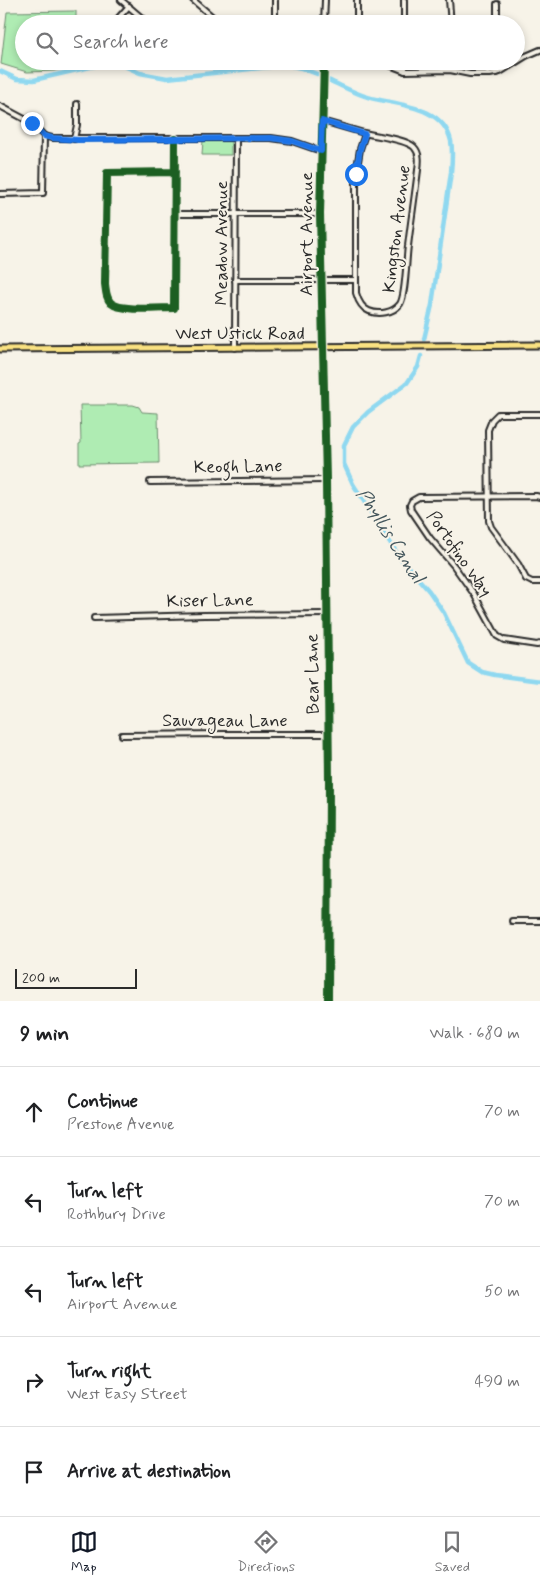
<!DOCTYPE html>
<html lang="en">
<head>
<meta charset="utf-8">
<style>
  body { margin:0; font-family:Mynerve,sans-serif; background:#f2f2f2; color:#202124 }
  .scale { position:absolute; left:15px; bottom:12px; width:122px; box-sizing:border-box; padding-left:5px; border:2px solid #2b2b2b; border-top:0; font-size:14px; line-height:18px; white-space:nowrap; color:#2b2b2b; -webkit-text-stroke:4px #f7f3e8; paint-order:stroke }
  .stop { position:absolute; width:15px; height:15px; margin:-11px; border:4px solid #1a73e8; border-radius:50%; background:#fff }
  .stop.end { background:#1a73e8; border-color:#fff; box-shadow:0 1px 5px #0008 }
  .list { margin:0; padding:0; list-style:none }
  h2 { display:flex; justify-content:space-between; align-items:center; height:65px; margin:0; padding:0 20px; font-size:21px }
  h2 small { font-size:16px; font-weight:400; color:#757577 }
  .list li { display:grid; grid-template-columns:32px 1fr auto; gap:15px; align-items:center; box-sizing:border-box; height:90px; padding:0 20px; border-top:1px solid #e0e0e0 }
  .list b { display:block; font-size:19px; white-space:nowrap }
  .list p { margin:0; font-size:16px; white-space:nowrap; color:#757577 }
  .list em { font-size:16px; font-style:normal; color:#757577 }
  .icon { flex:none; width:28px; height:28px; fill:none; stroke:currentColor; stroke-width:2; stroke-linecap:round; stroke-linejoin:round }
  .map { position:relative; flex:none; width:540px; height:1001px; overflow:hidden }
  .search { position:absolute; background:#fff; box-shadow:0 2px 8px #0003; left:15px; right:15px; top:15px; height:55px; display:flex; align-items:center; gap:12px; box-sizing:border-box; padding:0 18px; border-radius:28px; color:#757577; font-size:19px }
  .sheet { height:515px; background:#fff }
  nav { display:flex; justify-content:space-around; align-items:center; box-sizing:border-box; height:70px; border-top:1px solid #e0e0e0; background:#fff; font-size:14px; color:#757577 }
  nav a { display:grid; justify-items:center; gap:2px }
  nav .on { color:#111827 }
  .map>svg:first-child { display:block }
  .green { fill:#afecb3; stroke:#6d8c6f }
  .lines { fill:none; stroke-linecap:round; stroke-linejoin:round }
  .canal { stroke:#8fd8f0; stroke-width:4.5 }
  .minor-casing { stroke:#2b2b2b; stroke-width:8 }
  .major-casing { stroke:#2b2b2b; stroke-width:9 }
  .minor { stroke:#f7f3e8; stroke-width:4 }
  .major { stroke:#f9e181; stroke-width:5 }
  .cycleway-casing { stroke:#f7f3e8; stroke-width:11 }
  .cycleway { stroke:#1b5e20; stroke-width:8 }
  .route { stroke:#1a73e8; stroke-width:6 }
  .labels { text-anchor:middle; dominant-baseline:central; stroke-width:4; stroke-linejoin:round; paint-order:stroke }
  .street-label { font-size:18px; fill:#2b2b2b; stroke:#f7f3e8 }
  .water-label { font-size:19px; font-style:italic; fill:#44565c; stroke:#f7f3e8 }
</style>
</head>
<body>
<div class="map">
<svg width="540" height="1001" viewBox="0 0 540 1001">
  <rect width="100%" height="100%" fill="#f7f3e8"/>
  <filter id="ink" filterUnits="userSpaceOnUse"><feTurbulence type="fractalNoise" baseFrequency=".02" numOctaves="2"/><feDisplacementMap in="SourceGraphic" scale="10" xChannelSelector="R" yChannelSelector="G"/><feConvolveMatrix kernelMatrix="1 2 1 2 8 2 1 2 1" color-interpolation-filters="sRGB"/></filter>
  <g filter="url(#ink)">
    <g class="green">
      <polygon points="76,11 76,24 24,24 24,61 76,61 76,66 54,71 27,72 1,64 7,12"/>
      <polygon points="203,140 231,141 231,155 202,155"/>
      <polygon points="80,405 133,405 139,407 142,412 158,413 159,463 79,464 79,444 81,443"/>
    </g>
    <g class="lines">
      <g class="canal">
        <polyline points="0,71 17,79 34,80 103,64 113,63 122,65 140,73 167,78 288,65 301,68 317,74"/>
        <path d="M328,80c14,6 28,14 43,18 28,7 72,8 80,43 2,10 1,20 0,31l-19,133 -8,34"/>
        <polyline points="421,356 418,367 407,383 368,412 353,427 344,445 344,464 353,484 400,558 429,591 444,613 468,663 482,672 495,675 540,681"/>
      </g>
      <g class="minor-casing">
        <g id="minor">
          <polyline points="121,0 149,24"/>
          <polyline points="193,0 215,19 216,24"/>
          <polyline points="404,0 404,24"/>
          <polyline points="449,0 451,24"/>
          <polyline points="113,24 129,6"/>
          <polyline points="271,24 275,19 275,0"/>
          <polyline points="324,24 325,0"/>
          <polyline points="357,24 357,0"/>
          <polyline points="497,24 497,4"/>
          <polyline points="324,61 320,214 326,480 329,781 328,1001"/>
          <polyline points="379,61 405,71 450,70 470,74 490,74 500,72 526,56 540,50"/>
          <polyline points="405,61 405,71"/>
          <polyline points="450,70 450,61"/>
          <polyline points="497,73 497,61"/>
          <polyline points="0,106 32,123 44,136 52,138 271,138 292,141 321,151"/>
          <path d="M322,121c14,4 28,8 42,12 12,3 42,6 50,14 6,6 5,15 4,23 -3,25 -7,51 -10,76 -2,13 -2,49 -8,58 -7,9 -21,11 -31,7 -8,-3 -11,-11 -13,-18v-119l4,-25 5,-15"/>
          <polyline points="74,139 77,125 77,104"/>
          <path d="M175,172l-68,1 -2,111c1,7 1,14 6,19 10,9 49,5 63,5l1,-169"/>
          <polyline points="0,194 43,193 44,136"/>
          <polyline points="174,214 320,214"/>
          <polyline points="235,280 355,280"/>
          <polyline points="235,348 236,138"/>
          <polyline points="540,414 498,414 492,420 488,430 489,521 491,527 518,564 526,579 532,582 540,582"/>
          <polyline points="150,482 326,480"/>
          <polyline points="540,497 536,496 419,497 412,501 410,505 411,510 430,538 454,566 474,594 497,636 504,640 537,645 540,644"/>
          <polyline points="94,618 204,615 327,614"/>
          <polyline points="122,735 223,734 328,734"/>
          <polyline points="512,921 540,921"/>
        </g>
      </g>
      <g class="major-casing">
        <polyline id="major" points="0,349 540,345"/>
      </g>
      <use href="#minor" class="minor"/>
      <use href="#major" class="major"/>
      <g class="cycleway-casing">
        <g id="cycleway">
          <polyline points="324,61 320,214 326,480 329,781 328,1001"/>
          <path d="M175,172l-68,1 -2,111c1,7 1,14 6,19 10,9 49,5 63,5l1,-169"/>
        </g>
      </g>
      <use href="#cycleway" class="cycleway"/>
    </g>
  </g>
  <g class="lines" filter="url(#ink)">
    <polyline class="route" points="32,123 44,136 52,138 78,140 271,138 292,141 321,151 322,121 365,134 360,149 356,174"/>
  </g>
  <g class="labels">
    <g class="street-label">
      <text transform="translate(397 229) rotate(-83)">Kingston Avenue</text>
      <text transform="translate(307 234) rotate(-90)">Airport Avenue</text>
      <text transform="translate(222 243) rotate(-90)">Meadow Avenue</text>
      <text x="240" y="334">West Ustick Road</text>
      <text transform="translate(238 467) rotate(-1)">Keogh Lane</text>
      <text transform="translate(459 554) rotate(55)">Portofino Way</text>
      <text transform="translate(210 601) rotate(-1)">Kiser Lane</text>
      <text transform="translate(313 674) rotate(-91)">Bear Lane</text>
      <text x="225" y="721">Sauvageau Lane</text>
    </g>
    <g class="water-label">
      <text transform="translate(390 536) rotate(57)">Phyllis Canal</text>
    </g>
  </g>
</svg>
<div class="scale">200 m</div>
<div class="stop" style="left:356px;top:174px"></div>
<div class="stop end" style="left:32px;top:123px"></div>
<div class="search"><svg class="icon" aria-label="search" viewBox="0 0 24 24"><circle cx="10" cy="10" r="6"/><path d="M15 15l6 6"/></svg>Search here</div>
</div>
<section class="sheet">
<h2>9 min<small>Walk · 680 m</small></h2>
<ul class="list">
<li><svg class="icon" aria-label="ahead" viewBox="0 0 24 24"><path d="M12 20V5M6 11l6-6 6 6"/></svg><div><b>Continue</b><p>Prestone Avenue</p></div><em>70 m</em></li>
<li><svg class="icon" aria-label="left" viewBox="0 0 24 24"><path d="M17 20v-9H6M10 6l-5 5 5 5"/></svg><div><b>Turn left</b><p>Rothbury Drive</p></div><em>70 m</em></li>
<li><svg class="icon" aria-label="left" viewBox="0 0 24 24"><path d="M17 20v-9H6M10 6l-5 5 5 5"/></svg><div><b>Turn left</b><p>Airport Avenue</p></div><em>50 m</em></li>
<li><svg class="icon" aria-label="right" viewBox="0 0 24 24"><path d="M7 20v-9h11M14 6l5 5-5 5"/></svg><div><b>Turn right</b><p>West Easy Street</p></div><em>490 m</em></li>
<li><svg class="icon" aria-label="arrive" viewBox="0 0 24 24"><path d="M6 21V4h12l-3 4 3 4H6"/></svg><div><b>Arrive at destination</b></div></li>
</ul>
</section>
<nav>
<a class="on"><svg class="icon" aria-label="map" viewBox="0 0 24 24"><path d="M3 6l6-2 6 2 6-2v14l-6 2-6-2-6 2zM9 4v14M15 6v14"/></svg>Map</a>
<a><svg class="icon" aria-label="directions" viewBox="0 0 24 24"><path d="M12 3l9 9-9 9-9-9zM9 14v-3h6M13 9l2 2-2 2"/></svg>Directions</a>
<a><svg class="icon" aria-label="saved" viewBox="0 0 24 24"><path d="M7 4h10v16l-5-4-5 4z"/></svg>Saved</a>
</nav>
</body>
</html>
